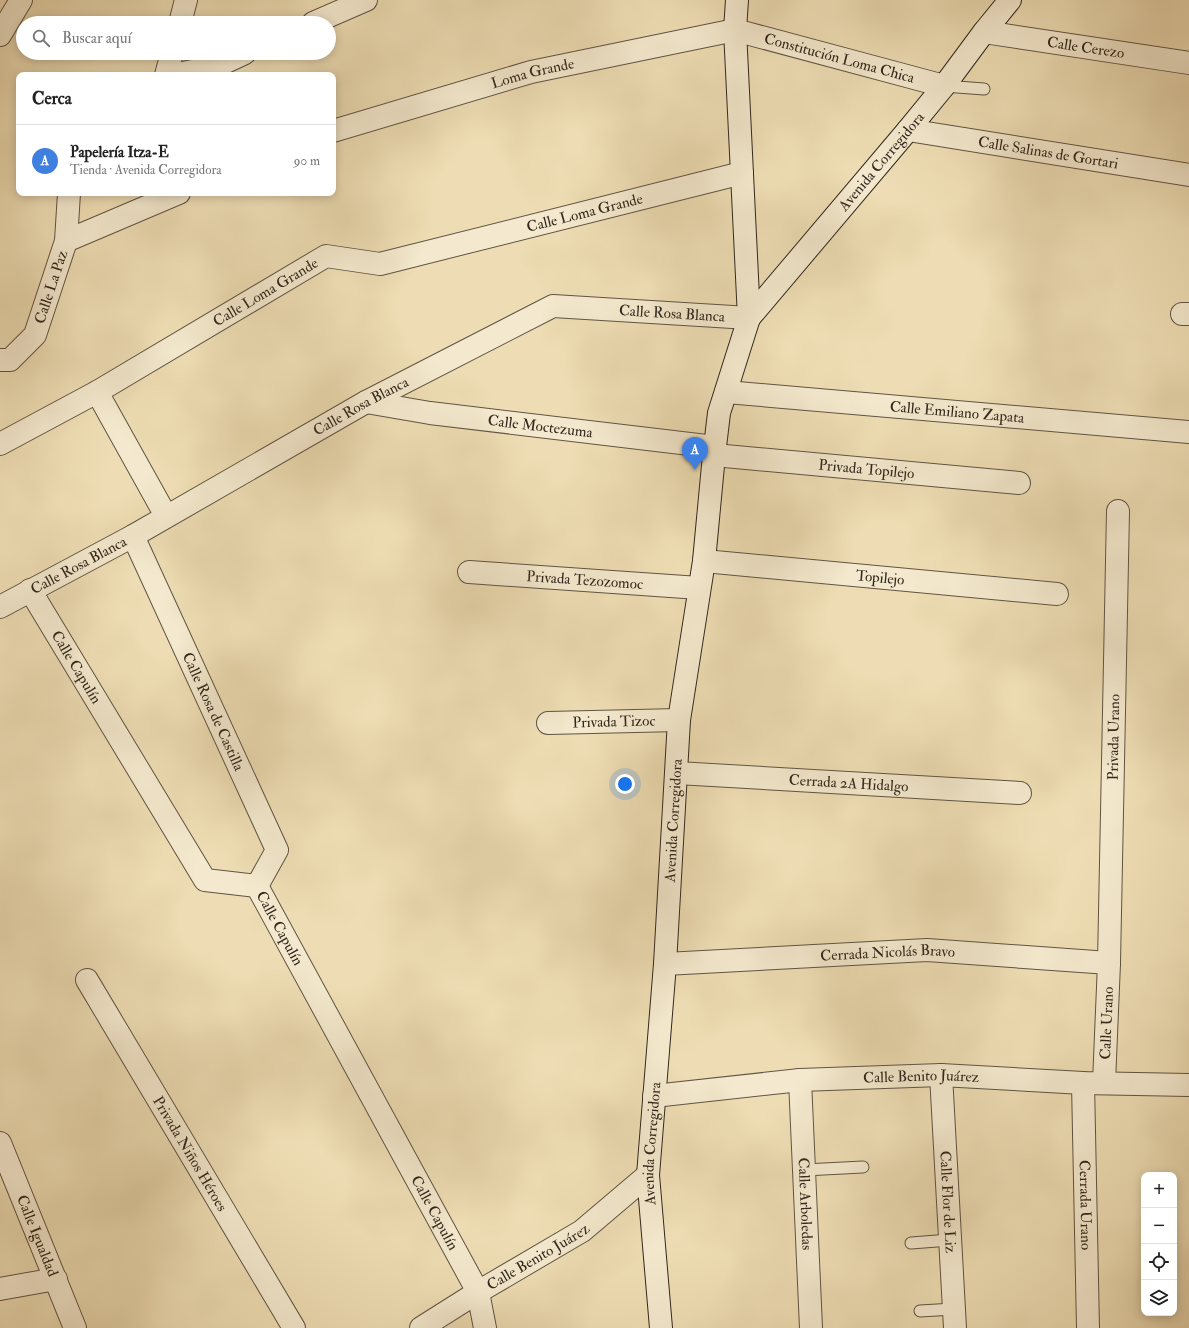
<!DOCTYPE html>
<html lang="es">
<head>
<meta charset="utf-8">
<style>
  body { margin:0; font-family:"IM FELL Double Pica",serif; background:#f2f2f2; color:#222 }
  .controls { position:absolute; right:12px; bottom:12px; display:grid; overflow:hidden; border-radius:8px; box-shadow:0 2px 10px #0003 }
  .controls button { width:36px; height:36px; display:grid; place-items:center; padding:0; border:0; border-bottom:1px solid #e0e0e0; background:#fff; color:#222; font:20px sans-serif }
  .you { position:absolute; left:625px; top:784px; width:14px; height:14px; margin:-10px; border:3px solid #fff; border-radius:50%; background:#1a73e8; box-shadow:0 0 0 6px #1a73e833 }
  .badge { display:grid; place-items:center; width:26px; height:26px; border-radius:50%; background:#0f766e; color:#fff; font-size:13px; font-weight:700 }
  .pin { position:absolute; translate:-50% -33px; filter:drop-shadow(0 1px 2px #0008) }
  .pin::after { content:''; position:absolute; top:21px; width:14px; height:12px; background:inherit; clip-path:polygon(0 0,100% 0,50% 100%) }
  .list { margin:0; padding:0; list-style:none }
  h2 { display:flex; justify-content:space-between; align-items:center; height:52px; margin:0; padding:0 16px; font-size:17px }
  h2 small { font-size:13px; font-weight:400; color:#767676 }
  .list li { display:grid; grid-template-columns:26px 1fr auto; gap:12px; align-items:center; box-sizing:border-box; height:72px; padding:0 16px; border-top:1px solid #e0e0e0 }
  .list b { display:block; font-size:15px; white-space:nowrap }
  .list p { margin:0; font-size:13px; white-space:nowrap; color:#767676 }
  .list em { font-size:13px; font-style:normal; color:#767676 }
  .icon { flex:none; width:22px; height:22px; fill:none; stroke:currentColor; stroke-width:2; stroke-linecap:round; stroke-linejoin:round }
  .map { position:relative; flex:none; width:1189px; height:1328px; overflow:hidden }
  .search { position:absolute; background:#fff; box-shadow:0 2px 10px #0003; left:16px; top:16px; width:320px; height:44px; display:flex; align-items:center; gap:10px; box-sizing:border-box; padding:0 14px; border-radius:22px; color:#767676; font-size:15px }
  .panel { position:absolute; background:#fff; box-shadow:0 2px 10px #0003; left:16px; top:72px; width:320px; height:124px; border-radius:8px }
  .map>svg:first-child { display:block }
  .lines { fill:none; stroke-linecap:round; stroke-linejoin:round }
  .service-casing { stroke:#605443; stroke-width:13 }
  .minor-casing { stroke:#605443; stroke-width:24 }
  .tertiary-casing { stroke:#605443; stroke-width:24 }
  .secondary-casing { stroke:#31271d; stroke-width:24 }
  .service { stroke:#f4e9ce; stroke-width:11 }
  .minor { stroke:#f4e9ce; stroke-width:22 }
  .tertiary { stroke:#f4e9ce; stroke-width:22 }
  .secondary { stroke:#f4e9ce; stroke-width:22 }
  .labels { text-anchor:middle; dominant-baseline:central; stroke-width:4; stroke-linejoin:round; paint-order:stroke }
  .street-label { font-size:15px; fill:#31271d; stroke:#f4e9ce }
</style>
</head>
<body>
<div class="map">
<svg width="1189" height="1328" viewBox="0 0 1189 1328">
  <rect width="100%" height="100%" fill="#eeddb4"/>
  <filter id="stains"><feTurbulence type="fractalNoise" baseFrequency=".005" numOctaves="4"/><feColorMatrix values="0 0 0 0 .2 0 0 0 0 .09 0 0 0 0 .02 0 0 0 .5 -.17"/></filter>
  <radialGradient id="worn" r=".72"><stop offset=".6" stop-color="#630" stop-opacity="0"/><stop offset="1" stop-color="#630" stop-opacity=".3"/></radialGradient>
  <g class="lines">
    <g class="service-casing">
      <g id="service">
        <polyline points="944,86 984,89"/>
        <polyline points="804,1170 863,1167"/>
        <polyline points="911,1243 950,1240"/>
        <polyline points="920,1311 954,1309"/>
      </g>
    </g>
    <g class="minor-casing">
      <g id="minor">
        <polyline points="180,23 186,0"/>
        <polyline points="313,23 366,0"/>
        <path id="s1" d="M984,32l205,31"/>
        <polyline points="0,35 21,0"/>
        <polyline points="166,75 172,53"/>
        <polyline points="173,75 217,66 245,53"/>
        <path id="s2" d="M908,130l281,45"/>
        <path id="s3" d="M333,131l198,-59 204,-42 209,56"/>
        <polyline points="66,241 179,193"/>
        <polyline points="1182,314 1189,314"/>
        <path id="s4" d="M0,360h10l25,-25 31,-94 3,-48"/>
        <polyline points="97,392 166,516"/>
        <path id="s5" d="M726,392l463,40"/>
        <path id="s6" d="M366,402l64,11 285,34"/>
        <path id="s7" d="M0,444l97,-52 229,-136 54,8 362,-91"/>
        <path id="s8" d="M714,455l305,28"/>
        <path id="s9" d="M133,536l144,314 -20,36"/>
        <path id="s10" d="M704,561l353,33"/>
        <path id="s11" d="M469,572l230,16"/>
        <path id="s12" d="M30,590l175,290 52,6"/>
        <path id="s13" d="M0,607l133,-71 233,-134 187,-96 196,12"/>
        <path id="s14" d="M548,723l131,-3"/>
        <path id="s15" d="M677,773l343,20"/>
        <path id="s16" d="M257,886l221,406 7,36"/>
        <path id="s17" d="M665,964l262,-14 182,13"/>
        <path id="s18" d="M87,980l207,348"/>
        <path id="s19" d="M941,1075l14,253"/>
        <path id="s20" d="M800,1080l11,248"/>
        <path id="s21" d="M1083,1083l5,245"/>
        <path id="s22" d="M1104,1083l5,-120 9,-452"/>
        <path id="s23" d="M0,1143l75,185"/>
        <polyline points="0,1289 56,1279"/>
      </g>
    </g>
    <g class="tertiary-casing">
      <g id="tertiary">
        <path id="s24" d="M654,1096l146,-16 141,-5 142,8 106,2"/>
        <path id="s25" d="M421,1328l57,-36 104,-61 66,-56"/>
      </g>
    </g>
    <g class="secondary-casing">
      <g id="secondary">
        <path id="s26" d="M749,318l159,-188 36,-44 40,-54 26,-32"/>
        <path id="s27" d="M661,1328l-13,-153 17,-211 14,-244 25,-159 10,-106 5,-42 30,-95 -14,-288 2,-30"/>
      </g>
    </g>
    <use href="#service" class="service"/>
    <use href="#minor" class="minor"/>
    <use href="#tertiary" class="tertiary"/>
    <use href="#secondary" class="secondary"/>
  </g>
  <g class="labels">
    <g class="street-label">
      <text stroke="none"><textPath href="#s1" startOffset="103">Calle Cerezo</textPath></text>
      <text stroke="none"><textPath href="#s3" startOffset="523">Constitución Loma Chica</textPath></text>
      <text stroke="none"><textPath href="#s3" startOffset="208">Loma Grande</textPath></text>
      <text stroke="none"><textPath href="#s2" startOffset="142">Calle Salinas de Gortari</textPath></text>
      <text stroke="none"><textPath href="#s26" startOffset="205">Avenida Corregidora</textPath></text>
      <text stroke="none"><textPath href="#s7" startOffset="642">Calle Loma Grande</textPath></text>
      <text stroke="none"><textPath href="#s4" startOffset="96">Calle La Paz</textPath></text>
      <text stroke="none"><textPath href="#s7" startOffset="306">Calle Loma Grande</textPath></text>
      <text stroke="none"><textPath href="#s13" startOffset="749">Calle Rosa Blanca</textPath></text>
      <text stroke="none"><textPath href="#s13" startOffset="413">Calle Rosa Blanca</textPath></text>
      <text stroke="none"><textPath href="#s5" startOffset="232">Calle Emiliano Zapata</textPath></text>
      <text stroke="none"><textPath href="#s6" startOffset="176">Calle Moctezuma</textPath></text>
      <text stroke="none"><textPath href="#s8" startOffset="153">Privada Topilejo</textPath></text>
      <text stroke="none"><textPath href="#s13" startOffset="89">Calle Rosa Blanca</textPath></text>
      <text stroke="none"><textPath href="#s10" startOffset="177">Topilejo</textPath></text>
      <text stroke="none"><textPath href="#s11" startOffset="116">Privada Tezozomoc</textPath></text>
      <text stroke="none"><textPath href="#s12" startOffset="90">Calle Capulín</textPath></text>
      <text stroke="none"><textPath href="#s9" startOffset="193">Calle Rosa de Castilla</textPath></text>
      <text stroke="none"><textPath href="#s14" startOffset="66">Privada Tizoc</textPath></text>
      <text stroke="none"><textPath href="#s22" startOffset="346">Privada Urano</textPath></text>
      <text stroke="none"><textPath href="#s15" startOffset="172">Cerrada 2A Hidalgo</textPath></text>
      <text stroke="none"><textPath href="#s27" startOffset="509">Avenida Corregidora</textPath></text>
      <text stroke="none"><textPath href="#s16" startOffset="48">Calle Capulín</textPath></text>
      <text stroke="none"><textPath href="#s17" startOffset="223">Cerrada Nicolás Bravo</textPath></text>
      <text stroke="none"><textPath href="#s22" startOffset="60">Calle Urano</textPath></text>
      <text stroke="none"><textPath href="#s24" startOffset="268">Calle Benito Juárez</textPath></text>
      <text stroke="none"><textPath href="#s27" startOffset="185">Avenida Corregidora</textPath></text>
      <text stroke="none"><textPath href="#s18" startOffset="202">Privada Niños Héroes</textPath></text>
      <text stroke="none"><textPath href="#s19" startOffset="127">Calle Flor de Liz</textPath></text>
      <text stroke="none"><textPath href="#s20" startOffset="124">Calle Arboledas</textPath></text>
      <text stroke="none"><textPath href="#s21" startOffset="122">Cerrada Urano</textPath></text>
      <text stroke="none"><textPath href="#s16" startOffset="372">Calle Capulín</textPath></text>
      <text stroke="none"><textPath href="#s23" startOffset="100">Calle Igualdad</textPath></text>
      <text stroke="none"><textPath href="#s25" startOffset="137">Calle Benito Juárez</textPath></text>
    </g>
  </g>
  <rect width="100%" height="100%" filter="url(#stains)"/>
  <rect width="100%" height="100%" fill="url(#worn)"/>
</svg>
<div class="controls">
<button>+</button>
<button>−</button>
<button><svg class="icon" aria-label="locate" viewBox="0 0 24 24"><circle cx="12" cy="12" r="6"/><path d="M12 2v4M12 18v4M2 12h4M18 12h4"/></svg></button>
<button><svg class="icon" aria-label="layers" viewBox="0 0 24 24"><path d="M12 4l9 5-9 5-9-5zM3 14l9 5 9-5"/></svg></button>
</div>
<div class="you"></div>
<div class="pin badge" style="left:695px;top:470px;background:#3f7fe0">A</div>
<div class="search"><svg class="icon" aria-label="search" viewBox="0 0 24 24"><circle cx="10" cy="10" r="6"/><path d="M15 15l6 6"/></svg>Buscar aquí</div>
<section class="panel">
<h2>Cerca<small></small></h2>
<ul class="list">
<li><span class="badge" style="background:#3f7fe0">A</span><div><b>Papelería Itza-E</b><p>Tienda · Avenida Corregidora</p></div><em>90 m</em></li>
</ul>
</section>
</div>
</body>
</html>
